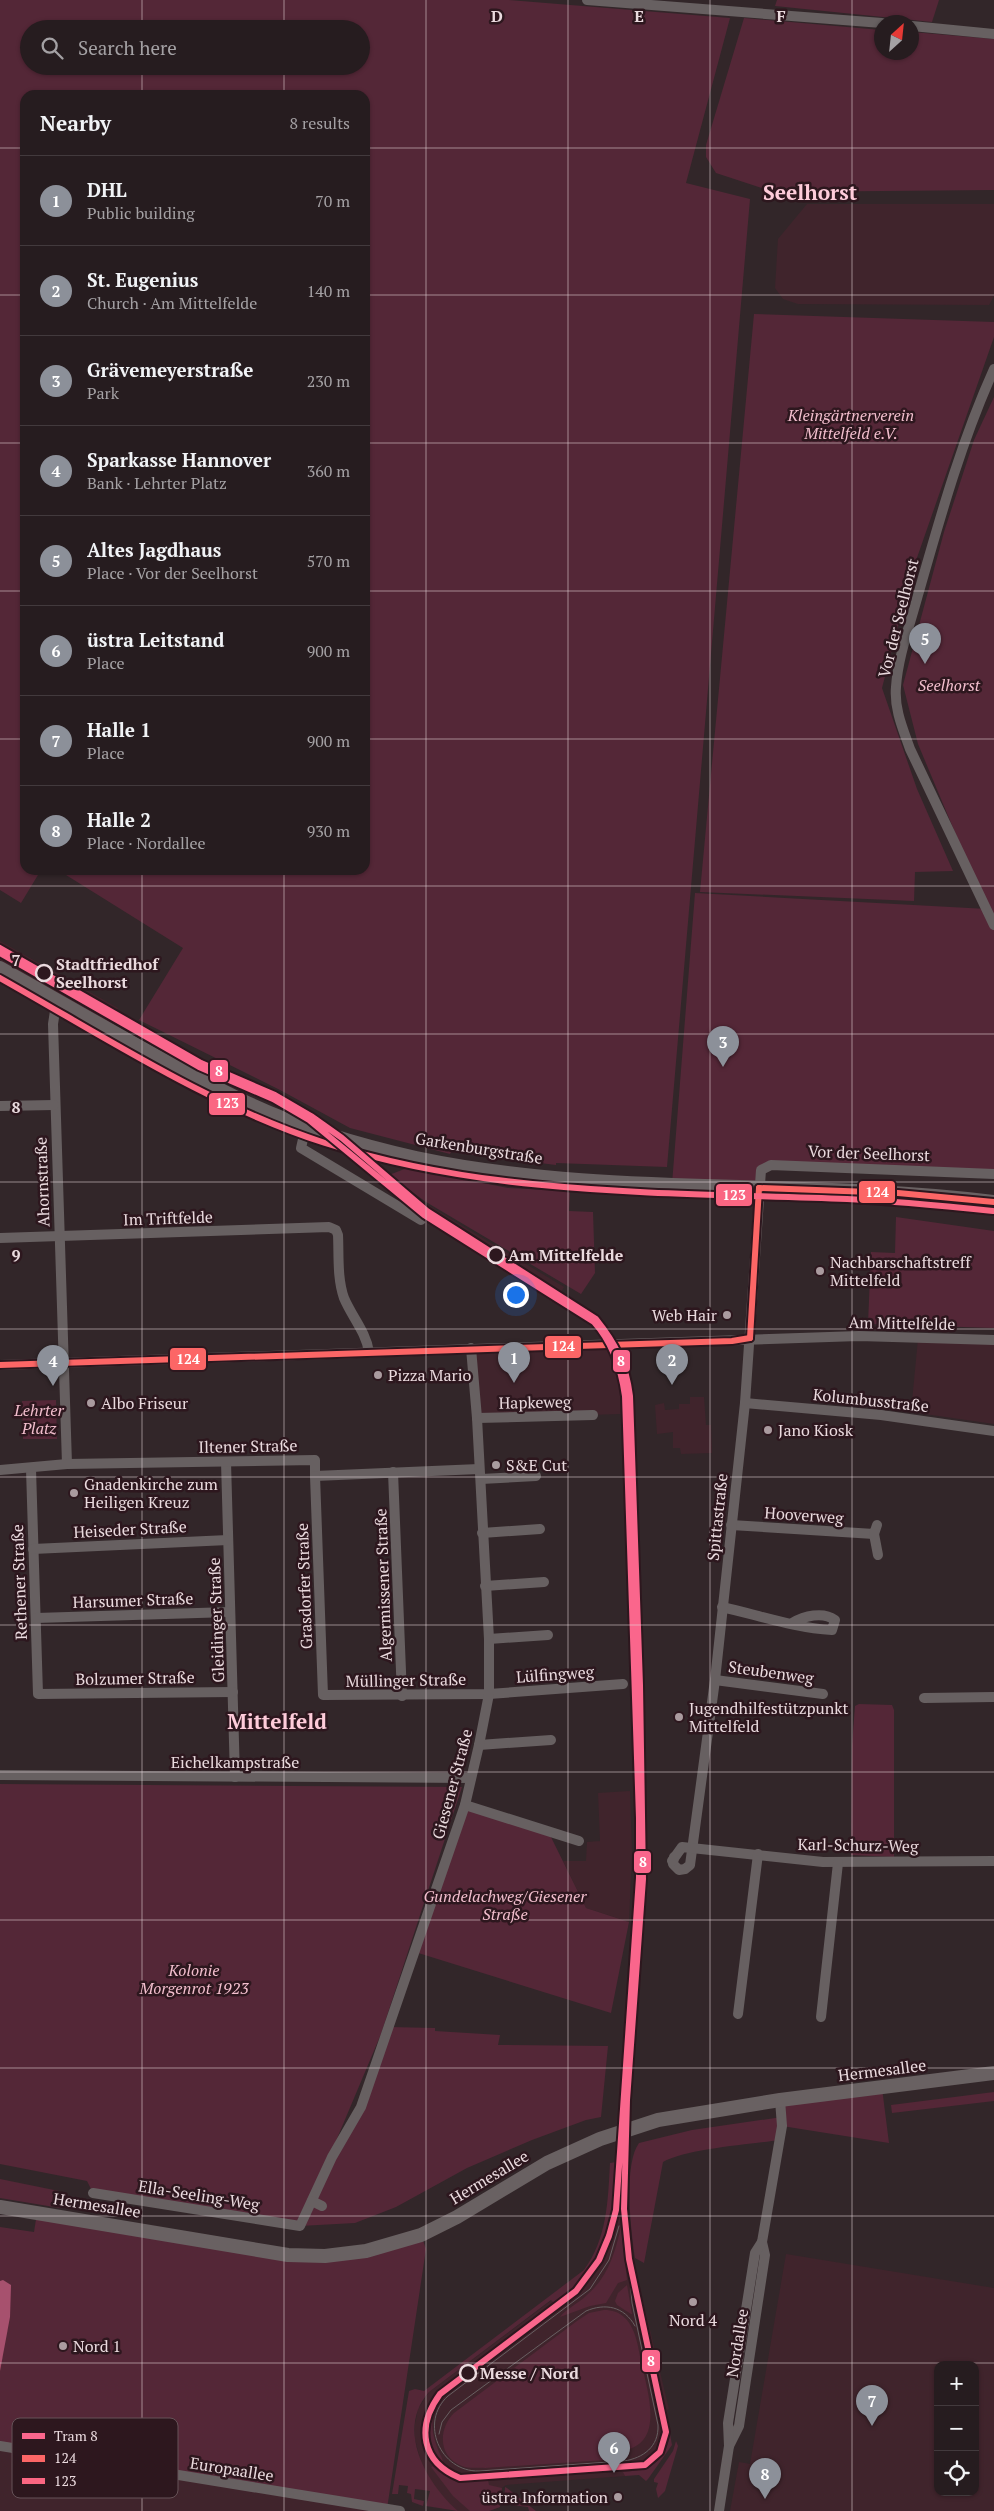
<!DOCTYPE html>
<html lang="en">
<head>
<meta charset="utf-8">
<style>
  body { margin:0; font-family:"PT Serif",serif; background:#2e2528; color:#f1f3f6 }
  .controls { position:absolute; right:15px; bottom:15px; display:grid; overflow:hidden; border-radius:10px; box-shadow:0 1px 4px #0004 }
  .controls button { width:45px; height:45px; display:grid; place-items:center; padding:0; border:0; border-bottom:1px solid #423a3d; background:#261c1f; color:#f1f3f6; font:25px sans-serif }
  .compass { position:absolute; left:874px; top:15px; width:45px; height:45px; border-radius:50%; background:#261c1f; box-shadow:0 1px 4px #0004; rotate:27deg }
  .you { position:absolute; left:515px; top:1294px; width:18px; height:18px; margin:-12px; border:4px solid #fff; border-radius:50%; background:#1a73e8; box-shadow:0 0 0 8px #1a73e833 }
  .badge { display:grid; place-items:center; width:32px; height:32px; border-radius:50%; background:#8c9099; color:#fff; font-size:16px; font-weight:700 }
  .pin { position:absolute; translate:-50% -41px; filter:drop-shadow(0 1px 2px #0008) }
  .pin::after { content:''; position:absolute; top:26px; width:18px; height:15px; background:inherit; clip-path:polygon(0 0,100% 0,50% 100%) }
  .list { margin:0; padding:0; list-style:none }
  h2 { display:flex; justify-content:space-between; align-items:center; height:65px; margin:0; padding:0 20px; font-size:21px }
  h2 small { font-size:16px; font-weight:400; color:#a4a1a4 }
  .list li { display:grid; grid-template-columns:32px 1fr auto; gap:15px; align-items:center; box-sizing:border-box; height:90px; padding:0 20px; border-top:1px solid #423a3d }
  .list b { display:block; font-size:19px; white-space:nowrap }
  .list p { margin:0; font-size:16px; white-space:nowrap; color:#a4a1a4 }
  .list em { font-size:16px; font-style:normal; color:#a4a1a4 }
  .icon { flex:none; width:28px; height:28px; fill:none; stroke:currentColor; stroke-width:2; stroke-linecap:round; stroke-linejoin:round }
  .map { position:relative; flex:none; width:994px; height:2511px; overflow:hidden }
  .search { position:absolute; background:#261c1f; box-shadow:0 1px 4px #0004; left:20px; top:20px; width:350px; height:55px; display:flex; align-items:center; gap:12px; box-sizing:border-box; padding:0 18px; border-radius:28px; color:#a4a1a4; font-size:19px }
  .panel { position:absolute; background:#261c1f; box-shadow:0 1px 4px #0004; left:20px; top:90px; width:350px; height:785px; border-radius:15px }
  .map>svg:first-child { display:block }
  .built { fill:#40242c; fill-rule:evenodd }
  .green { fill:#542737; fill-rule:evenodd }
  .water { fill:#a7516e }
  .lines { fill:none; stroke-linecap:round; stroke-linejoin:round }
  .minor { stroke:#676061; stroke-width:10 }
  .major { stroke:#696162; stroke-width:14 }
  .tram { stroke:#686062; stroke-width:1 }
  .bus-1-casing { stroke:#2d171e; stroke-width:10 }
  .bus-2-casing { stroke:#2d171e; stroke-width:10 }
  .bus-1 { stroke:#fc6666; stroke-width:6 }
  .bus-2 { stroke:#fa6682; stroke-width:6 }
  .tram-1-casing { stroke:#2d171e; stroke-width:10 }
  .tram-1 { stroke:#fa668c; stroke-width:6 }
  .grid { fill:none; stroke:#eadade; stroke-width:1; stroke-opacity:0.55 }
  .stop-dot { fill:#2d171e; stroke:#eadade; stroke-width:2.5 }
  .poi-dot { fill:#aa9b9f; stroke:#2d171e; stroke-width:2 }
  .labels { text-anchor:middle; dominant-baseline:central; stroke-width:5; stroke-linejoin:round; paint-order:stroke }
  .park-label { font-size:16px; font-style:italic; fill:#f2becd; stroke:#2d171e }
  .street-label { font-size:16px; fill:#eadade; stroke:#2d171e }
  .stop-label { font-size:16px; font-weight:bold; fill:#eadade; stroke:#2d171e; text-anchor:start }
  .poi-label { font-size:16px; fill:#eadade; stroke:#2d171e; text-anchor:start }
  .district-label { font-size:21px; font-weight:bold; fill:#feccda; stroke:#2d171e }
  .key { fill:#2d171e; stroke:#665258; stroke-width:1 }
  .key-label { font-size:14px; fill:#eadade }
  .grid-label { font-size:16px; text-anchor:middle; font-weight:bold; fill:#eadade; stroke:#2d171e; stroke-width:5; stroke-linejoin:round; paint-order:stroke }
  .line-badge { stroke:#2d171e; stroke-width:2 }
  .badge-label { font-size:14px; text-anchor:middle; font-weight:bold; fill:#fff }
</style>
</head>
<body>
<div class="map">
<svg width="994" height="2511" viewBox="0 0 994 2511">
  <rect width="100%" height="100%" fill="#322629"/>
  <g class="built">
    <polygon points="807,204 994,204 994,296 989,305 798,304 783,299 775,288 778,239"/>
    <polygon points="0,941 118,1008 116,1012 121,1015 117,1022 112,1019 110,1023 0,960"/>
    <polygon points="129,1019 187,1053 293,1102 331,1127 304,1119 276,1103 201,1070 125,1027"/>
    <polygon points="348,1154 370,1159 426,1207 428,1205 564,1287 561,1292 592,1312 616,1339 605,1339 585,1319 564,1305 562,1308 419,1218 421,1215 378,1182"/>
    <polygon points="918,1339 994,1342 994,1424 911,1412"/>
    <polygon points="609,1345 619,1377 621,1414 477,1418 471,1348"/>
    <polygon points="615,1358 627,1358 631,1378 642,1681 631,1681 624,1419 621,1380"/>
    <polygon points="690,1397 704,1397 706,1425 711,1425 712,1453 681,1454 680,1448 673,1448 673,1432 657,1434 655,1405 664,1403 665,1410 679,1409 679,1404 690,1404"/>
    <polygon points="632,1690 642,1690 646,1789 645,1887 631,2107 621,2107 634,1887 636,1825"/>
    <polygon points="630,1791 632,1852 629,1922 586,1908 563,1861 586,1861 587,1842 600,1841 598,1793"/>
    <polygon points="628,2157 628,2220 634,2263 669,2409 667,2410 670,2434 666,2449 651,2467 642,2471 624,2472 625,2476 506,2485 502,2488 500,2507 489,2511 458,2511 445,2500 428,2478 421,2462 415,2440 415,2424 418,2409 429,2392 552,2300 556,2305 584,2280 591,2271 613,2208 616,2161"/>
    <path d="M786,2254l208,34v223h-264l9,-49 11,2zM938,2365h37v127h-37z"/>
    <polygon points="0,2446 400,2511 0,2511"/>
  </g>
  <g class="green">
    <path d="M0,0h509l221,18 -44,165 64,16 -83,968 -111,-4v2l-105,-13 -1,2 -100,-26 -70,-38 -141,-70 44,-72 -125,-78h307v-775h-340v775h16l-20,33 -21,-13zM29,29h332v37h-332z"/>
    <polygon points="777,0 939,0 932,22 775,6"/>
    <polygon points="744,18 881,30 882,52 912,52 912,32 994,39 994,190 774,192 716,173 706,157 706,145"/>
    <polygon points="754,314 994,322 994,337 912,572 882,688 917,789 953,871 915,872 914,901 700,892"/>
    <polygon points="994,397 994,1174 765,1166 759,1188 672,1184 695,893 987,909 918,744 903,685 944,532 974,440"/>
    <polygon points="407,1168 508,1188 570,1191 569,1211 593,1212 595,1273 581,1294 426,1202 389,1175"/>
    <polygon points="896,1217 994,1231 994,1328 868,1324 871,1252 895,1253"/>
    <polygon points="56,1400 57,1439 23,1439 22,1401"/>
    <polygon points="859,1704 892,1705 894,1710 894,1857 851,1855 852,1745 855,1706"/>
    <polygon points="0,1784 462,1787 381,2034 309,2205 361,2107 389,2027 435,2028 435,2031 500,2035 498,2045 608,2046 601,2117 586,2120 532,2140 467,2168 396,2207 355,2223 300,2226 93,2193 87,2181 0,2164"/>
    <polygon points="465,1805 548,1831 586,1908 629,1922 611,2013 415,1952"/>
    <path d="M882,2088l7,55 -107,-17 -2,14c-28,4 -95,9 -117,22l-19,101 -9,-5c-4,-26 -12,-93 4,-115l53,-13 90,-13 -2,-17z"/>
    <polygon points="994,2092 994,2101 892,2113 891,2105"/>
    <path d="M616,2162c-4,65 -6,100 -60,143l-5,-5 -122,92c-34,38 -2,92 29,119l-32,-5 4,-15 -15,-2 -1,10 10,2 -1,5 -11,-4 -1,-8 -4,-1 1,-7 -9,-1 -1,9h-6l17,-103 6,-2 9,2 160,-121c23,-31 24,-69 26,-107z"/>
    <polygon points="0,2179 59,2191 56,2200 64,2203 60,2208 0,2198"/>
    <polygon points="37,2213 325,2256 421,2235 426,2249 387,2509 0,2448 0,2227 34,2232"/>
    <path d="M621,2227l6,53 -9,3 -12,20 -16,3 -30,11c6,-8 19,-14 27,-22 21,-18 28,-42 34,-68z"/>
    <polygon points="627,2285 632,2314 631,2314 617,2305 615,2301 618,2293"/>
    <path d="M604,2310c8,0 15,2 21,8 12,12 13,31 17,47 6,29 24,82 -23,86l1,8 -135,9c-7,-1 -16,1 -23,-2 -24,-9 -24,-37 -8,-53l123,-92 12,-8z"/>
    <path d="M443,2395c-10,22 -15,25 -6,52 2,6 7,13 6,17 -23,-17 -19,-51 0,-69z"/>
    <path d="M670,2434l2,11 -24,34 -2,2 -7,-6 -14,1 -2,-4c27,-2 42,-9 47,-38z"/>
    <polygon points="676,2441 678,2446 665,2491 658,2498 656,2489 658,2483 654,2482 654,2479 673,2451"/>
    <polygon points="434,2466 456,2480 488,2480 489,2485 502,2488 500,2507 489,2511 470,2511 453,2496 431,2467"/>
    <polygon points="505,2487 507,2488 536,2511 529,2511 528,2507 504,2504"/>
  </g>
  <polygon class="water" points="3,2280 11,2285 10,2317 0,2371 0,2281"/>
  <g class="lines">
    <g class="minor">
      <polyline points="587,0 882,23"/>
      <polyline points="912,26 994,34"/>
      <path d="M994,369c-33,73 -54,149 -76,226 -8,30 -20,61 -22,92 -2,22 7,42 14,62l84,176"/>
      <polyline points="61,1002 55,1011 53,1024 67,1464"/>
      <polyline points="0,1106 54,1105"/>
      <polyline points="306,1126 301,1148 421,1220"/>
      <path d="M0,1238l329,-11 7,3 2,5c1,20 -1,43 6,63 8,19 22,34 25,54"/>
      <polyline points="0,1365 859,1336 994,1340"/>
      <polyline points="745,1403 881,1415 994,1431"/>
      <polyline points="477,1418 593,1415"/>
      <polyline points="226,1462 235,1777"/>
      <polyline points="31,1469 38,1694 233,1692"/>
      <polyline points="0,1470 67,1464 315,1460 315,1476 479,1469"/>
      <polyline points="393,1472 402,1696"/>
      <polyline points="315,1476 323,1695 489,1694 623,1684"/>
      <polyline points="481,1479 536,1476"/>
      <polyline points="731,1525 874,1534 877,1525"/>
      <polyline points="482,1533 540,1529"/>
      <polyline points="874,1534 878,1555"/>
      <polyline points="33,1549 228,1540"/>
      <polyline points="485,1586 544,1582"/>
      <path d="M722,1607c36,8 73,21 110,23l3,-10c-12,-9 -31,-4 -43,3"/>
      <polyline points="36,1618 230,1612"/>
      <polyline points="489,1639 548,1635"/>
      <polyline points="715,1680 823,1694"/>
      <polyline points="924,1698 994,1697"/>
      <polyline points="479,1745 551,1740"/>
      <polyline points="0,1775 471,1778"/>
      <polyline points="465,1805 579,1841"/>
      <polyline points="674,1857 673,1864 679,1870 685,1869 690,1865 715,1680 745,1403 761,1170 771,1165 994,1174"/>
      <polyline points="672,1861 682,1847 823,1862 994,1861"/>
      <polyline points="738,2014 758,1854"/>
      <polyline points="821,2017 838,1863"/>
      <polyline points="93,2193 300,2226 332,2157 361,2107 465,1805 479,1745 489,1694 489,1639 477,1418 471,1348"/>
      <polyline points="312,2201 322,2206"/>
      <polyline points="0,2446 400,2511"/>
      <polyline points="729,2446 739,2426 765,2255 762,2242 782,2126 780,2100"/>
      <polyline points="719,2511 729,2446 728,2423 755,2253 762,2242"/>
    </g>
    <g class="major">
      <path d="M0,968c81,45 160,93 243,133 54,26 115,44 173,57 190,40 386,20 578,44"/>
      <polyline points="0,2207 288,2255 325,2256 366,2251 421,2235 457,2217 547,2163 600,2139 658,2120 780,2100 994,2073"/>
    </g>
    <g class="tram">
      <path d="M619,2226l-10,34 -19,29 -142,107c-29,26 -8,76 31,75l145,-10c19,-3 35,-14 34,-36l-26,-122 -7,-80"/>
      <path d="M439,2434l3,-12 9,-12 135,-99c19,-8 38,-5 49,15"/>
      <polyline points="430,2452 442,2467 459,2473"/>
    </g>
    <g class="bus-1-casing">
      <g id="bus-1">
        <polyline points="759,1188 898,1193 994,1202"/>
        <polyline points="750,1338 759,1188"/>
        <polyline points="0,1365 732,1341 750,1338"/>
      </g>
    </g>
    <g class="bus-2-casing">
      <path id="bus-2" d="M0,978c105,59 210,128 325,165 169,54 347,49 522,56 49,2 98,7 146,12"/>
    </g>
    <use href="#bus-1" class="bus-1"/>
    <use href="#bus-2" class="bus-2"/>
    <g class="tram-1-casing">
      <path id="tram-1" d="M0,948l201,115 74,32 36,21 31,22 85,73 169,108c20,25 30,45 34,77l10,289 3,194 -16,221 -3,109 5,50 37,173 -6,20 -15,13 -185,13c-39,-16 -44,-51 -20,-84l136,-103 23,-31 10,-24 7,-26 23,-332v-60l-14,-422c-4,-28 -12,-53 -31,-74l-170,-107 -115,-95 -36,-21 -74,-32 -199,-114"/>
    </g>
    <use href="#tram-1" class="tram-1"/>
  </g>
  <path class="grid" d="M142,0v29M284,0v29M426,0v2511M568,0v2511M710,0v2511M852,0v2511M142,66v29M284,66v29M0,148h25M365,148h629M0,295h25M365,295h629M0,443h25M365,443h629M0,591h25M365,591h629M0,739h25M365,739h629M142,870v1641M284,870v1641M0,886h994M0,1034h994M0,1182h994M0,1329h994M0,1477h994M0,1625h994M0,1772h994M0,1920h994M0,2068h994M0,2216h994M0,2363h994"/>
  <g class="stop-dot">
    <circle cx="44" cy="973" r="8"/>
    <circle cx="496" cy="1255" r="8"/>
    <circle cx="468" cy="2373" r="8"/>
  </g>
  <g class="poi-dot">
    <circle cx="820" cy="1271" r="5"/>
    <circle cx="727" cy="1315" r="5"/>
    <circle cx="378" cy="1375" r="5"/>
    <circle cx="91" cy="1403" r="5"/>
    <circle cx="768" cy="1430" r="5"/>
    <circle cx="496" cy="1465" r="5"/>
    <circle cx="74" cy="1493" r="5"/>
    <circle cx="679" cy="1717" r="5"/>
    <circle cx="693" cy="2302" r="5"/>
    <circle cx="63" cy="2346" r="5"/>
    <circle cx="618" cy="2497" r="5"/>
  </g>
  <g class="labels">
    <g class="park-label">
      <text x="851" y="415">Kleingärtnerverein<tspan x="851" dy="18">Mittelfeld e.V.</tspan></text>
      <text x="949" y="685">Seelhorst</text>
      <text x="39" y="1410">Lehrter<tspan x="39" dy="18">Platz</tspan></text>
      <text x="505" y="1896">Gundelachweg/Giesener<tspan x="505" dy="18">Straße</tspan></text>
      <text x="194" y="1970">Kolonie<tspan x="194" dy="18">Morgenrot 1923</tspan></text>
    </g>
    <g class="street-label">
      <text transform="translate(898 618) rotate(-76)">Vor der Seelhorst</text>
      <text transform="translate(479 1148) rotate(9)">Garkenburgstraße</text>
      <text transform="translate(869 1153) rotate(2)">Vor der Seelhorst</text>
      <text transform="translate(42 1182) rotate(-92)">Ahornstraße</text>
      <text transform="translate(168 1218) rotate(-2)">Im Triftfelde</text>
      <text transform="translate(902 1323) rotate(1)">Am Mittelfelde</text>
      <text transform="translate(871 1400) rotate(6)">Kolumbusstraße</text>
      <text transform="translate(535 1402) rotate(-1)">Hapkeweg</text>
      <text transform="translate(248 1446) rotate(-1)">Iltener Straße</text>
      <text transform="translate(804 1515) rotate(4)">Hooverweg</text>
      <text transform="translate(717 1517) rotate(-84)">Spittastraße</text>
      <text transform="translate(130 1529) rotate(-3)">Heiseder Straße</text>
      <text transform="translate(19 1582) rotate(-92)">Rethener Straße</text>
      <text transform="translate(383 1585) rotate(-92)">Algermissener Straße</text>
      <text transform="translate(304 1586) rotate(-92)">Grasdorfer Straße</text>
      <text transform="translate(133 1600) rotate(-2)">Harsumer Straße</text>
      <text transform="translate(216 1620) rotate(-92)">Gleidinger Straße</text>
      <text transform="translate(771 1672) rotate(8)">Steubenweg</text>
      <text transform="translate(555 1674) rotate(-4)">Lülfingweg</text>
      <text transform="translate(135 1678) rotate(-1)">Bolzumer Straße</text>
      <text transform="translate(406 1680) rotate(-1)">Müllinger Straße</text>
      <text x="235" y="1762">Eichelkampstraße</text>
      <text transform="translate(452 1784) rotate(-75)">Giesener Straße</text>
      <text transform="translate(858 1845) rotate(1)">Karl-Schurz-Weg</text>
      <text transform="translate(882 2070) rotate(-7)">Hermesallee</text>
      <text transform="translate(489 2177) rotate(-31)">Hermesallee</text>
      <text transform="translate(199 2195) rotate(9)">Ella-Seeling-Weg</text>
      <text transform="translate(97 2205) rotate(9)">Hermesallee</text>
      <text transform="translate(737 2343) rotate(-81)">Nordallee</text>
      <text transform="translate(232 2469) rotate(9)">Europaallee</text>
    </g>
    <g class="stop-label">
      <text x="56" y="964">Stadtfriedhof<tspan x="56" dy="18">Seelhorst</tspan></text>
      <text x="508" y="1255">Am Mittelfelde</text>
      <text x="480" y="2373">Messe / Nord</text>
    </g>
    <g class="poi-label">
      <text x="830" y="1262">Nachbarschaftstreff<tspan x="830" dy="18">Mittelfeld</tspan></text>
      <text x="717" y="1315" text-anchor="end">Web Hair</text>
      <text x="388" y="1375">Pizza Mario</text>
      <text x="101" y="1403">Albo Friseur</text>
      <text x="778" y="1430">Jano Kiosk</text>
      <text x="506" y="1465">S&amp;E Cut</text>
      <text x="84" y="1484">Gnadenkirche zum<tspan x="84" dy="18">Heiligen Kreuz</tspan></text>
      <text x="689" y="1708">Jugendhilfestützpunkt<tspan x="689" dy="18">Mittelfeld</tspan></text>
      <text x="693" y="2320" text-anchor="middle">Nord 4</text>
      <text x="73" y="2346">Nord 1</text>
      <text x="608" y="2497" text-anchor="end">üstra Information</text>
    </g>
    <g class="district-label">
      <text x="810" y="192">Seelhorst</text>
      <text x="277" y="1721">Mittelfeld</text>
    </g>
  </g>
  <rect x="12" y="2418" width="166" height="80" rx="8" class="key"/>
  <rect x="22" y="2433" width="23" height="6" fill="#fa668c"/>
  <rect x="22" y="2455" width="23" height="7" fill="#fc6666"/>
  <rect x="22" y="2478" width="23" height="6" fill="#fa6682"/>
  <g class="key-label">
    <text x="54" y="2441">Tram 8</text>
    <text x="54" y="2463">124</text>
    <text x="54" y="2486">123</text>
  </g>
  <g class="grid-label">
    <text x="497" y="22">D</text>
    <text x="639" y="22">E</text>
    <text x="781" y="22">F</text>
    <text x="16" y="966">7</text>
    <text x="16" y="1113">8</text>
    <text x="16" y="1261">9</text>
  </g>
  <g class="line-badge">
    <rect x="209" y="1059" width="20" height="24" rx="5" fill="#fa668c"/>
    <rect x="208" y="1092" width="38" height="24" rx="5" fill="#fa6682"/>
    <rect x="858" y="1180" width="38" height="24" rx="5" fill="#fc6666"/>
    <rect x="715" y="1183" width="38" height="24" rx="5" fill="#fa6682"/>
    <rect x="544" y="1335" width="38" height="24" rx="5" fill="#fc6666"/>
    <rect x="169" y="1347" width="38" height="24" rx="5" fill="#fc6666"/>
    <rect x="612" y="1349" width="19" height="24" rx="5" fill="#fa668c"/>
    <rect x="633" y="1850" width="19" height="24" rx="5" fill="#fa668c"/>
    <rect x="641" y="2349" width="20" height="24" rx="5" fill="#fa668c"/>
  </g>
  <g class="badge-label">
    <text x="219" y="1076">8</text>
    <text x="227" y="1108">123</text>
    <text x="877" y="1197">124</text>
    <text x="734" y="1200">123</text>
    <text x="563" y="1351">124</text>
    <text x="188" y="1364">124</text>
    <text x="621" y="1366">8</text>
    <text x="643" y="1867">8</text>
    <text x="651" y="2366">8</text>
  </g>
</svg>
<div class="controls">
<button>+</button>
<button>−</button>
<button><svg class="icon" aria-label="locate" viewBox="0 0 24 24"><circle cx="12" cy="12" r="6"/><path d="M12 2v4M12 18v4M2 12h4M18 12h4"/></svg></button>
</div>
<svg class="compass" viewBox="-18 -18 36 36"><path d="M0-13l5 13h-10z" fill="#e53935"/><path d="M0 13l5-13h-10z" fill="#a4a1a4"/></svg>
<div class="you"></div>
<div class="pin badge" style="left:514px;top:1383px">1</div>
<div class="pin badge" style="left:672px;top:1385px">2</div>
<div class="pin badge" style="left:723px;top:1067px">3</div>
<div class="pin badge" style="left:53px;top:1386px">4</div>
<div class="pin badge" style="left:925px;top:664px">5</div>
<div class="pin badge" style="left:614px;top:2473px">6</div>
<div class="pin badge" style="left:872px;top:2426px">7</div>
<div class="pin badge" style="left:765px;top:2499px">8</div>
<div class="search"><svg class="icon" aria-label="search" viewBox="0 0 24 24"><circle cx="10" cy="10" r="6"/><path d="M15 15l6 6"/></svg>Search here</div>
<section class="panel">
<h2>Nearby<small>8 results</small></h2>
<ul class="list">
<li><span class="badge">1</span><div><b>DHL</b><p>Public building</p></div><em>70 m</em></li>
<li><span class="badge">2</span><div><b>St. Eugenius</b><p>Church · Am Mittelfelde</p></div><em>140 m</em></li>
<li><span class="badge">3</span><div><b>Grävemeyerstraße</b><p>Park</p></div><em>230 m</em></li>
<li><span class="badge">4</span><div><b>Sparkasse Hannover</b><p>Bank · Lehrter Platz</p></div><em>360 m</em></li>
<li><span class="badge">5</span><div><b>Altes Jagdhaus</b><p>Place · Vor der Seelhorst</p></div><em>570 m</em></li>
<li><span class="badge">6</span><div><b>üstra Leitstand</b><p>Place</p></div><em>900 m</em></li>
<li><span class="badge">7</span><div><b>Halle 1</b><p>Place</p></div><em>900 m</em></li>
<li><span class="badge">8</span><div><b>Halle 2</b><p>Place · Nordallee</p></div><em>930 m</em></li>
</ul>
</section>
</div>
</body>
</html>
